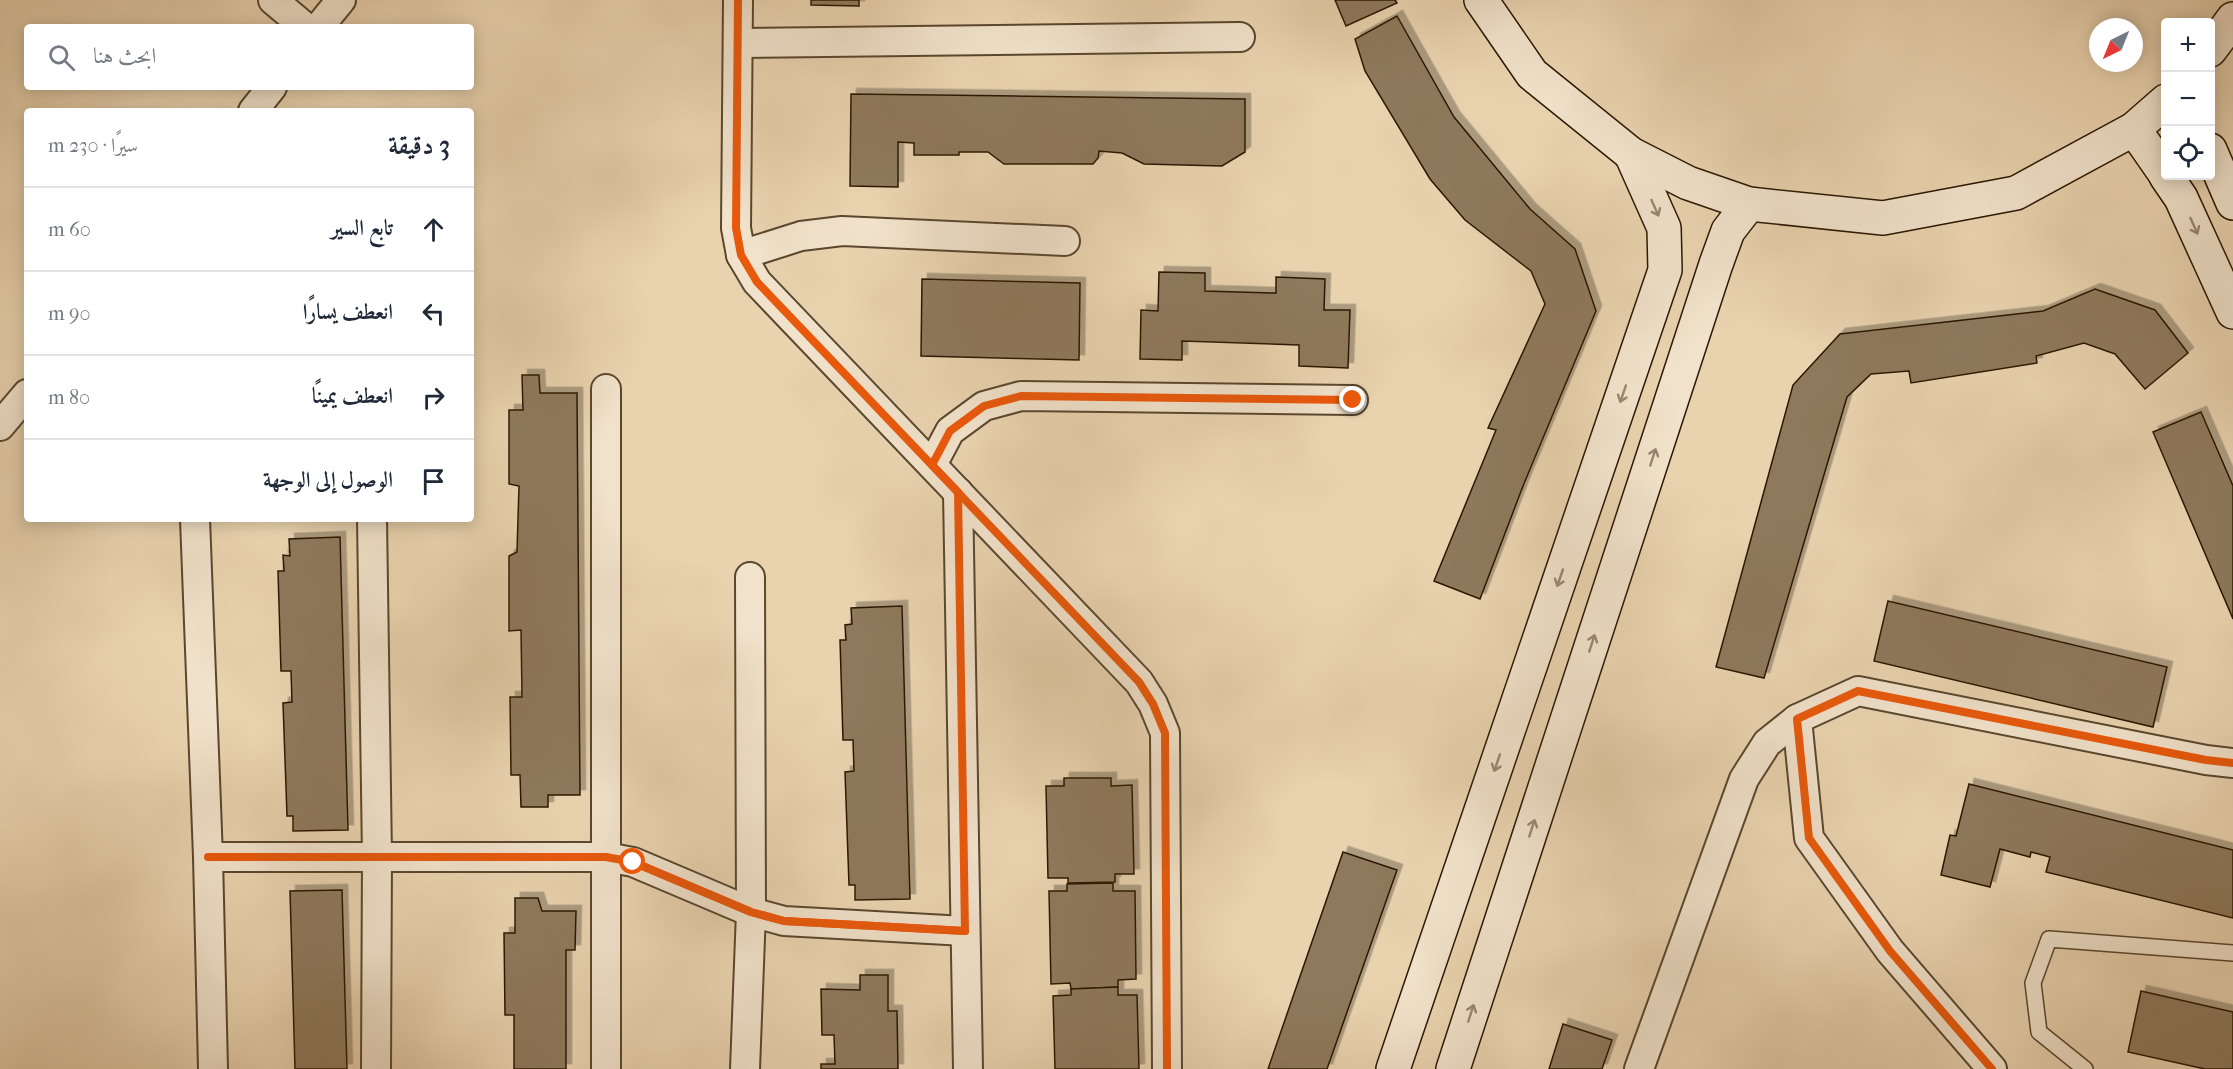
<!DOCTYPE html>
<html lang="ar">
<head>
<meta charset="utf-8">
<style>
  body { margin:0; font-family:"IM FELL French Canon",Amiri,serif; background:#f6f6f7; color:#1f2937; direction:rtl }
  .controls { position:absolute; right:18px; top:18px; display:grid; overflow:hidden; border-radius:6px; box-shadow:0 3px 15px #0003 }
  .controls button { width:54px; height:54px; display:grid; place-items:center; padding:0; border:0; border-bottom:2px solid #e0e1e3; background:#fff; color:#1f2937; font:30px sans-serif }
  .compass { position:absolute; left:2089px; top:18px; width:54px; height:54px; border-radius:50%; background:#fff; box-shadow:0 3px 15px #0003; rotate:223deg }
  .stop { position:absolute; width:18px; height:18px; margin:-14px; border:4px solid #ea580c; border-radius:50%; background:#fff }
  .stop.end { background:#ea580c; border-color:#fff; box-shadow:0 2px 6px #0008 }
  .list { margin:0; padding:0; list-style:none }
  h2 { display:flex; justify-content:space-between; align-items:center; height:78px; margin:0; padding:0 24px; font-size:26px }
  h2 small { font-size:20px; font-weight:400; color:#747a83 }
  .list li { display:grid; grid-template-columns:39px 1fr auto; gap:18px; align-items:center; box-sizing:border-box; height:84px; padding:0 24px; border-top:2px solid #e0e1e3 }
  .list b { display:block; font-size:22px; white-space:nowrap }
  .list em { font-size:20px; font-style:normal; color:#747a83 }
  .icon { flex:none; width:33px; height:33px; fill:none; stroke:currentColor; stroke-width:2; stroke-linecap:round; stroke-linejoin:round }
  .map { position:relative; flex:none; width:2233px; height:1069px; overflow:hidden; direction:ltr }
  .search { position:absolute; background:#fff; box-shadow:0 3px 15px #0003; left:24px; top:24px; width:450px; height:66px; display:flex; align-items:center; gap:15px; box-sizing:border-box; padding:0 21px; border-radius:6px; color:#747a83; font-size:22px }
  .panel { position:absolute; background:#fff; box-shadow:0 3px 15px #0003; left:24px; top:108px; width:450px; height:414px; border-radius:6px; direction:rtl }
  .map>svg:first-child { display:block }
  .building { fill:#8e795c; stroke:#2b1803; stroke-width:1.5; filter:url(#shadow) }
  .lines { fill:none; stroke-linecap:round; stroke-linejoin:round }
  .lane-casing { stroke:#5a472e; stroke-width:18 }
  .street-casing { stroke:#5a472e; stroke-width:32 }
  .secondary-casing { stroke:#2b1803; stroke-width:36 }
  .lane { stroke:#f1e2cb; stroke-width:15 }
  .street { stroke:#f1e2cb; stroke-width:28 }
  .secondary { stroke:#f1e2cb; stroke-width:33 }
  .cycleway-casing { stroke:#f1e2cb; stroke-width:11 }
  .cycleway { stroke:#e8590c; stroke-width:8 }
  .oneway { stroke:#988771 }
  .route { stroke:#ea580c; stroke-width:8 }
</style>
</head>
<body>
<div class="map">
<svg width="2233" height="1069" viewBox="0 0 2233 1069">
  <defs>
    <filter id="shadow"><feDropShadow dx="5.5" dy="-5.5" stdDeviation="0" flood-color="#0004"/></filter>
  </defs>
  <rect width="100%" height="100%" fill="#e9d3af"/>
  <filter id="stains"><feTurbulence type="fractalNoise" baseFrequency=".00333" numOctaves="4"/><feColorMatrix values="0 0 0 0 .2 0 0 0 0 .09 0 0 0 0 .02 0 0 0 .5 -.17"/></filter>
  <radialGradient id="worn" r=".72"><stop offset=".6" stop-color="#630" stop-opacity="0"/><stop offset="1" stop-color="#630" stop-opacity=".3"/></radialGradient>
  <g class="building">
    <polygon points="811,0 859,0 859,6 811,5"/>
    <polygon points="1335,0 1395,0 1397,3 1346,26"/>
    <polygon points="1397,16 1454,117 1530,209 1575,249 1596,311 1523,486 1480,599 1434,581 1496,430 1488,428 1545,304 1531,271 1465,220 1430,179 1365,71 1355,39"/>
    <polygon points="851,94 1245,99 1245,152 1222,166 1144,164 1122,153 1099,151 1098,158 1093,164 1004,164 988,152 959,152 959,155 914,155 914,143 898,142 898,187 850,186"/>
    <polygon points="1159,272 1205,273 1205,291 1276,293 1276,277 1325,279 1324,310 1350,310 1348,368 1299,366 1299,345 1182,341 1182,360 1140,359 1141,310 1158,311"/>
    <polygon points="922,279 1080,283 1079,360 921,356"/>
    <polygon points="2095,289 2155,310 2188,353 2145,389 2115,354 2084,343 2036,356 2037,363 1911,383 1909,371 1871,374 1847,397 1764,678 1716,667 1793,385 1840,334 2043,311"/>
    <polygon points="522,375 539,375 540,393 577,393 580,795 548,795 548,807 521,807 520,775 511,775 510,697 522,697 521,630 509,631 509,556 517,552 519,486 509,484 509,410 523,410"/>
    <polygon points="2201,412 2233,486 2233,619 2153,432"/>
    <polygon points="340,537 348,830 293,831 293,816 287,816 283,703 292,702 291,671 281,671 278,571 284,571 283,555 290,556 289,539"/>
    <polygon points="1888,601 2167,667 2153,727 1874,661"/>
    <polygon points="902,606 910,899 855,900 855,885 849,885 845,772 854,771 853,740 843,740 840,640 846,640 845,625 852,624 851,608"/>
    <polygon points="1064,778 1111,778 1111,786 1132,785 1134,874 1115,874 1115,882 1068,883 1068,878 1048,878 1046,786 1064,786"/>
    <polygon points="1969,784 2233,850 2233,918 2046,872 2050,857 2031,852 2030,857 2000,849 1990,887 1941,875 1950,835 1956,836"/>
    <polygon points="1343,852 1397,870 1327,1069 1268,1069"/>
    <polygon points="1113,883 1113,891 1135,891 1136,979 1118,980 1118,987 1071,989 1070,983 1051,984 1049,891 1067,891 1067,884"/>
    <polygon points="342,890 347,1069 295,1069 290,891"/>
    <polygon points="515,898 538,898 542,911 576,911 575,950 566,950 566,1069 514,1069 514,1015 505,1015 504,933 515,933"/>
    <polygon points="860,975 888,975 888,1011 897,1011 898,1069 821,1069 821,1064 835,1064 834,1035 822,1035 821,989 860,990"/>
    <polygon points="1118,987 1118,995 1137,995 1139,1069 1055,1069 1053,996 1071,995 1071,989"/>
    <polygon points="2141,991 2233,1012 2233,1069 2205,1069 2128,1052"/>
    <polygon points="1563,1024 1612,1040 1602,1069 1549,1069"/>
  </g>
  <g class="lines">
    <g class="lane-casing">
      <polyline id="lane" points="2085,1069 2039,1032 2033,983 2049,939 2233,953"/>
    </g>
    <g class="street-casing">
      <g id="street">
        <polyline points="273,0 305,27"/>
        <polyline points="738,0 736,228 741,255 757,282 1139,682 1153,704 1165,733 1167,1069"/>
        <polyline points="319,27 341,0"/>
        <polyline points="738,43 1240,37"/>
        <polyline points="253,111 272,87"/>
        <polyline points="741,255 801,236 842,231 1065,241"/>
        <polyline points="606,389 606,1069"/>
        <polyline points="0,426 27,394"/>
        <polyline points="932,465 950,431 984,406 1021,396 1353,400"/>
        <polyline points="958,492 968,1069"/>
        <polyline points="195,519 208,857 213,1069"/>
        <polyline points="372,519 377,857 376,1069"/>
        <polyline points="208,857 606,857 633,862 751,912 784,921 965,931"/>
        <polyline points="745,1069 751,912 750,577"/>
        <polyline points="1639,1069 1744,779 1767,743 1797,719"/>
        <polyline points="1992,1069 1890,951 1809,838 1797,719 1858,691 2206,760 2233,763"/>
      </g>
    </g>
    <g class="secondary-casing">
      <g id="secondary">
        <polyline points="1481,0 1532,74 1631,154 1688,183 1749,204 1883,218 2016,193 2134,129 2166,101"/>
        <polyline points="2210,50 2233,19"/>
        <polyline points="2134,129 2166,175"/>
        <polyline points="2210,150 2233,203"/>
        <polyline points="2166,176 2181,198 2233,312"/>
        <polyline points="1393,1069 1665,270 1664,228 1631,154"/>
        <polyline points="1453,1069 1716,264 1728,231 1749,204"/>
      </g>
    </g>
    <use href="#lane" class="lane"/>
    <use href="#street" class="street"/>
    <use href="#secondary" class="secondary"/>
    <g class="cycleway-casing">
      <g id="cycleway">
        <polyline points="738,0 736,228 741,255 757,282 1139,682 1153,704 1165,733 1167,1069"/>
        <polyline points="208,857 606,857 633,862 751,912 784,921 965,931"/>
        <polyline points="1992,1069 1890,951 1809,838 1797,719 1858,691 2206,760 2233,763"/>
      </g>
    </g>
    <use href="#cycleway" class="cycleway"/>
  </g>
  <defs><path id="oneway-shaft" d="M-6 0H5M1.5-3L5.5 0L1.5 3" fill="none" stroke-width="1.6" stroke-linecap="round" stroke-linejoin="round" transform="scale(1.5)"/></defs>
  <g class="oneway">
    <use href="#oneway-shaft" transform="translate(1655 208) rotate(66)"/>
    <use href="#oneway-shaft" transform="translate(2194 226) rotate(66)"/>
    <use href="#oneway-shaft" transform="translate(1623 394) rotate(109)"/>
    <use href="#oneway-shaft" transform="translate(1653 457) rotate(-72)"/>
    <use href="#oneway-shaft" transform="translate(1560 578) rotate(109)"/>
    <use href="#oneway-shaft" transform="translate(1592 643) rotate(-72)"/>
    <use href="#oneway-shaft" transform="translate(1497 763) rotate(109)"/>
    <use href="#oneway-shaft" transform="translate(1532 828) rotate(-72)"/>
    <use href="#oneway-shaft" transform="translate(1471 1013) rotate(-72)"/>
  </g>
  <g class="lines">
    <polyline class="route" points="633,862 751,912 784,921 965,931 958,492 932,465 950,431 984,406 1021,396 1353,400"/>
  </g>
  <rect width="100%" height="100%" filter="url(#stains)"/>
  <rect width="100%" height="100%" fill="url(#worn)"/>
</svg>
<div class="controls">
<button>+</button>
<button>−</button>
<button><svg class="icon" aria-label="locate" viewBox="0 0 24 24"><circle cx="12" cy="12" r="6"/><path d="M12 2v4M12 18v4M2 12h4M18 12h4"/></svg></button>
</div>
<svg class="compass" viewBox="-18 -18 36 36"><path d="M0-13l5 13h-10z" fill="#e53935"/><path d="M0 13l5-13h-10z" fill="#747a83"/></svg>
<div class="stop" style="left:633px;top:862px"></div>
<div class="stop end" style="left:1353px;top:400px"></div>
<div class="search"><svg class="icon" aria-label="search" viewBox="0 0 24 24"><circle cx="10" cy="10" r="6"/><path d="M15 15l6 6"/></svg>ابحث هنا</div>
<section class="panel">
<h2>3 دقيقة<small>سيرًا · 230 m</small></h2>
<ul class="list">
<li><svg class="icon" aria-label="ahead" viewBox="0 0 24 24"><path d="M12 20V5M6 11l6-6 6 6"/></svg><div><b>تابع السير</b></div><em>60 m</em></li>
<li><svg class="icon" aria-label="left" viewBox="0 0 24 24"><path d="M17 20v-9H6M10 6l-5 5 5 5"/></svg><div><b>انعطف يسارًا</b></div><em>90 m</em></li>
<li><svg class="icon" aria-label="right" viewBox="0 0 24 24"><path d="M7 20v-9h11M14 6l5 5-5 5"/></svg><div><b>انعطف يمينًا</b></div><em>80 m</em></li>
<li><svg class="icon" aria-label="arrive" viewBox="0 0 24 24"><path d="M6 21V4h12l-3 4 3 4H6"/></svg><div><b>الوصول إلى الوجهة</b></div></li>
</ul>
</section>
</div>
</body>
</html>
